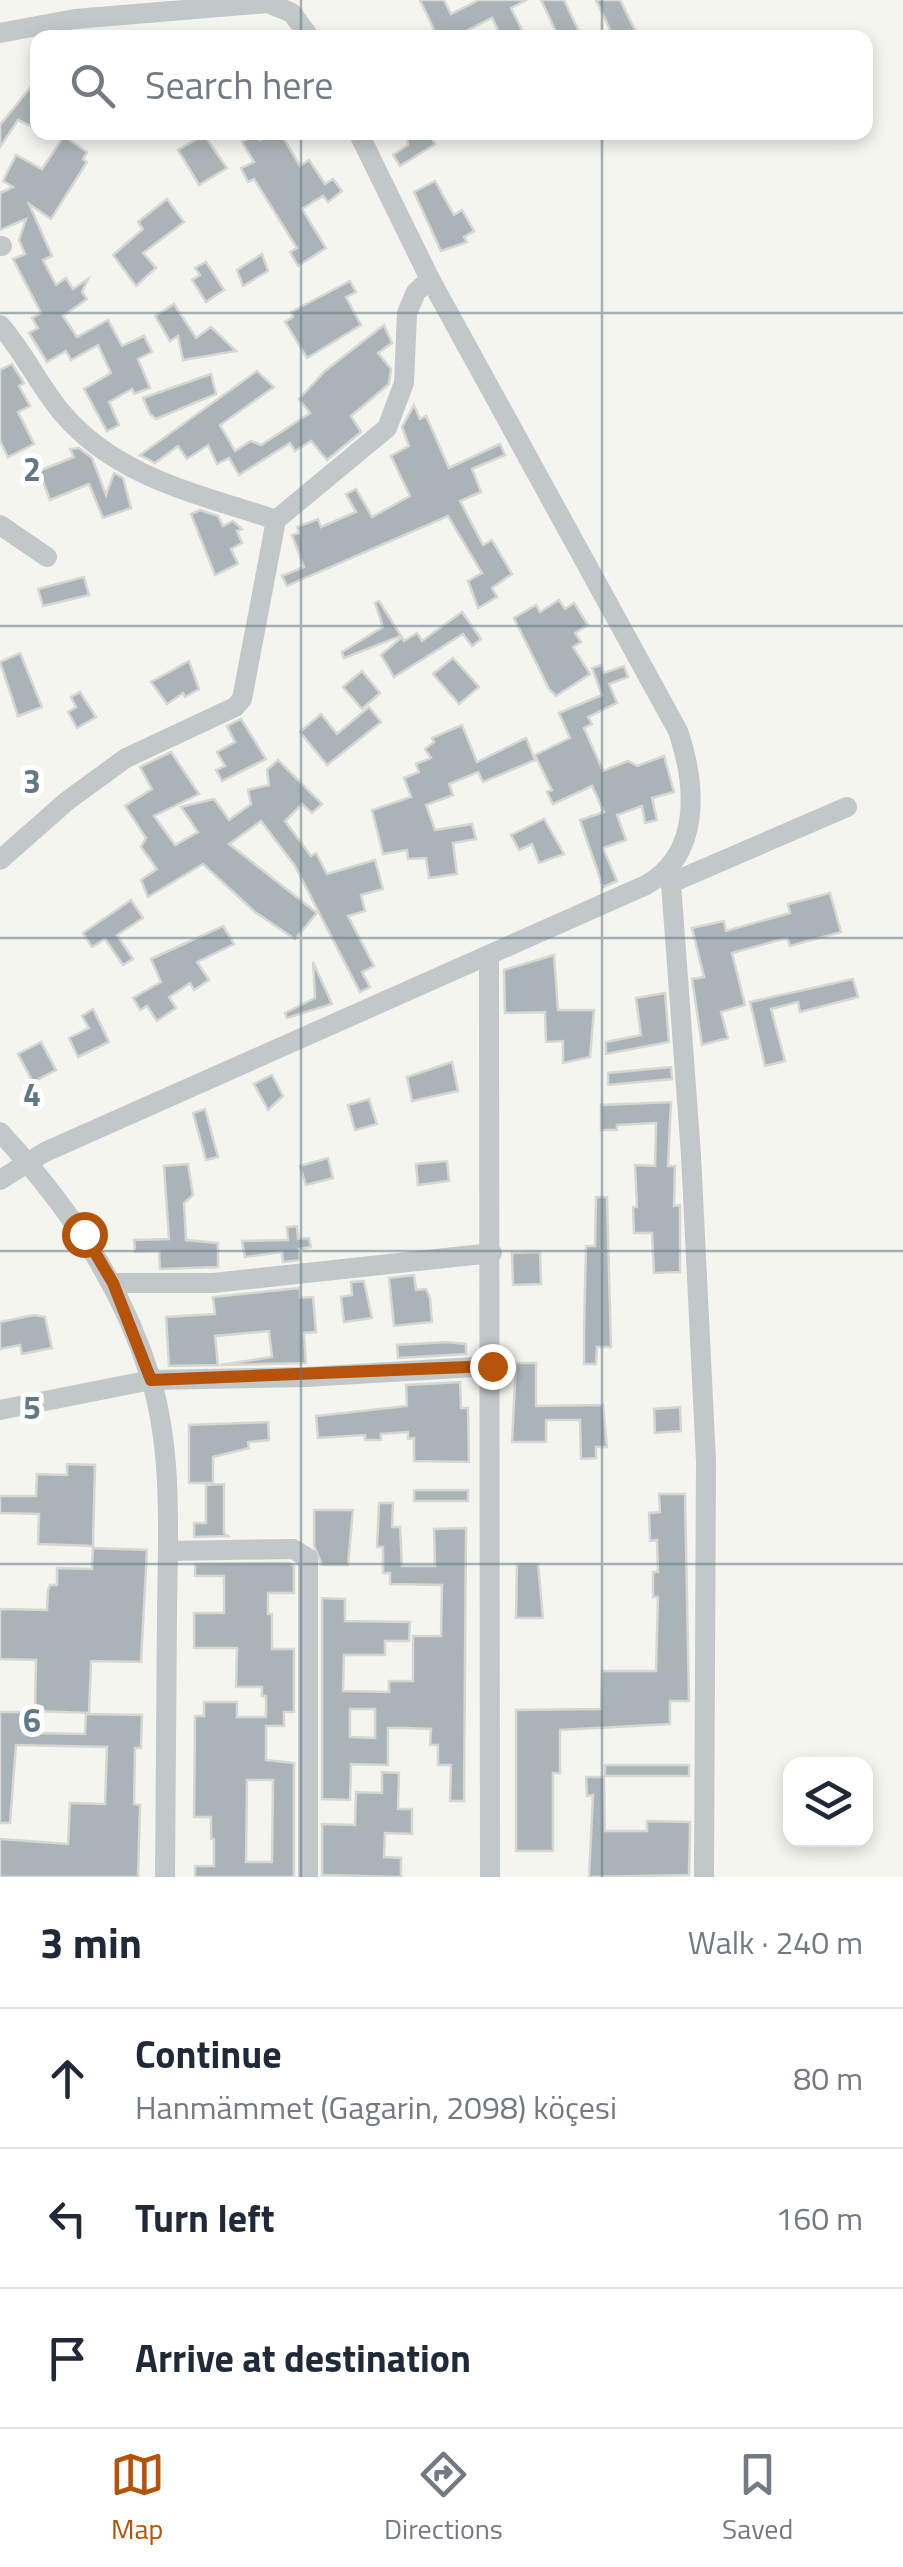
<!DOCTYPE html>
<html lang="en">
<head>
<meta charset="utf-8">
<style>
  body { margin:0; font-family:"Titillium Web",sans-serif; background:#f2f2f3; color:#1f2937 }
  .controls { position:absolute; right:30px; bottom:30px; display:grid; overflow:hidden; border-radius:20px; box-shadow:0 5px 15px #0003 }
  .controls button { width:90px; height:90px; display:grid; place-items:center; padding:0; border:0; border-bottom:2px solid #e0e1e3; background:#fff; color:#1f2937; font:50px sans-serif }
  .stop { position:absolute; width:30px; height:30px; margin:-22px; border:8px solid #b45309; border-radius:50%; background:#fff }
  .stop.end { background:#b45309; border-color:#fff; box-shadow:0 2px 10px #0008 }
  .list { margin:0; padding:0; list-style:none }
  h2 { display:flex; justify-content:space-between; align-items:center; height:130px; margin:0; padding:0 40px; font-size:42px }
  h2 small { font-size:32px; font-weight:400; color:#747a83 }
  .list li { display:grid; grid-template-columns:65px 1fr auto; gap:30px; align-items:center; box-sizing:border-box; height:140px; padding:0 40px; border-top:2px solid #e0e1e3 }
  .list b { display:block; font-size:38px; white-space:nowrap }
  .list p { margin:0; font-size:32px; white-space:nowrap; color:#747a83 }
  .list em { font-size:32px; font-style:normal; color:#747a83 }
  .icon { flex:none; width:55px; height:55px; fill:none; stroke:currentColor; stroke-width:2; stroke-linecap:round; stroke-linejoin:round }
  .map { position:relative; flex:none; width:903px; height:1877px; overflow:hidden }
  .search { position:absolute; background:#fff; box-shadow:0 5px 15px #0003; left:30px; right:30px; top:30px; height:110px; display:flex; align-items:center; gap:25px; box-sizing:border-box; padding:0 35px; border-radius:20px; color:#747a83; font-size:38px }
  .sheet { height:550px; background:#fff }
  nav { display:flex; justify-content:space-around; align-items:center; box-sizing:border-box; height:140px; border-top:2px solid #e0e1e3; background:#fff; font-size:28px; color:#747a83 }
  nav a { display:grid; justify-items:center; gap:5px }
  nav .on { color:#b45309 }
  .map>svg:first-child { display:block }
  .building { fill:#aab4b8; stroke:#d6d6d3; stroke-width:2.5; fill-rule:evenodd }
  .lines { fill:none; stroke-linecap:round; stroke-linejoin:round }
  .minor { stroke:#c2c7c9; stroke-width:20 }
  .route { stroke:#b45309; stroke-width:12 }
  .grid { fill:none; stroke:#617984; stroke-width:2.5; stroke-opacity:0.55 }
  .grid-label { font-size:32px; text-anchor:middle; font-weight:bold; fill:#617984; stroke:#fff; stroke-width:10; stroke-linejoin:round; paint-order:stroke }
</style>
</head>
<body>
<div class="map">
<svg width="903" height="1877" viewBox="0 0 903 1877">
  <rect width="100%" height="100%" fill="#f5f5f0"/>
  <g class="building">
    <polygon points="420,0 444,0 451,14 479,0 527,0 511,8 526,38 502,38 492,18 460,34 462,38 438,38"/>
    <polygon points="541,0 564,0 582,38 559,38"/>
    <polygon points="596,0 620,0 639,38 614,38"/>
    <polygon points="38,78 38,113 31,126 18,120 0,147 0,125"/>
    <polygon points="272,132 280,132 300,166 309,160 325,184 333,179 342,191 328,202 323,196 302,209 326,248 298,266 290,252 297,248 254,179 248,182 241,168 254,162 242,142 256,134 260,140"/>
    <polygon points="407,132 428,132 435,144 400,166 393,155 408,145"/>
    <polygon points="204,135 227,168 199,185 178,150"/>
    <polygon points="64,136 87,152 83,159 87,162 51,219 29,204 52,256 43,260 56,285 66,278 73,289 88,279 82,292 87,299 63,316 77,337 108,320 122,346 144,336 152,352 138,359 150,388 134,394 132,389 109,402 119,425 107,431 84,389 111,373 98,345 71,360 66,351 47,362 29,333 38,328 32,318 41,313 13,259 25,254 19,240 26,219 0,230 0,193 13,187 3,181 16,155 42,169"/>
    <polygon points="435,181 454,215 462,210 474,231 464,237 467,242 441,251 414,192"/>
    <polygon points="167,199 184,222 143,253 156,268 136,286 113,255 143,229 138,222"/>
    <polygon points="262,254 268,271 243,286 237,270"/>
    <polygon points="206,262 224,290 206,302 192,280 200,275 195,268"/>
    <polygon points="350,281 356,292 346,297 361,325 307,358 285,322 293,317 291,312"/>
    <polygon points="174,304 196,338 211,327 236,351 183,360 178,336 170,341 155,316"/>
    <polygon points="384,325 392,343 378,353 391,369 389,384 351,416 361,432 327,460 311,441 295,451 290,443 239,475 229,458 217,464 208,445 187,459 178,446 155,463 140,455 257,371 274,387 220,425 235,451 251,441 261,445 310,413 299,399 325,371"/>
    <polygon points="12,364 24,383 19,386 30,406 18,412 34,444 8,457 0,441 0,370"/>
    <polygon points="211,374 216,394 156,419 150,414 143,398"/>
    <polygon points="414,405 420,419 426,416 449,468 500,444 505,455 472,469 481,492 460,501 483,545 492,540 512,574 492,588 497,597 478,608 468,581 482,573 448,516 287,586 282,576 304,567 292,535 299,533 297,527 318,519 321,527 356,512 346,494 356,489 372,517 410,496 391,456 409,446 402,427"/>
    <polygon points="79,448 92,458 106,495 114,473 123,478 131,508 103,518 89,484 50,500 39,471 74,457 70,449"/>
    <polygon points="200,510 218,516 223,526 233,521 242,529 237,531 242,543 231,549 238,564 215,575 191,514"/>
    <polygon points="84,577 89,595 43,606 38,589"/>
    <polygon points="559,600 565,609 574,603 588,625 575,633 581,642 573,647 590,674 556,696 549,689 514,618 536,605 540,612"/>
    <polygon points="379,601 401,636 344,658 342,652 383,627 375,603"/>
    <polygon points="462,612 481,639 472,646 463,634 394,677 381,655 402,637 404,641 417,633 422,641"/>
    <polygon points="20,653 42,707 18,716 0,662"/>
    <polygon points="453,658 479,687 459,704 433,674"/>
    <polygon points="189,661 199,689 185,697 183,693 167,704 151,682"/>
    <polygon points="601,665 604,673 624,666 628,677 609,684 617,703 588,717 592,724 584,728 603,771 628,761 637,766 664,756 674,792 652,798 657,820 645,823 642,806 617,815 626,840 603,848 617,881 603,887 580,820 604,812 592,786 553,804 547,792 552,790 535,755 570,738 559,713 602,695 592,668"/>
    <polygon points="362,671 380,693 362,709 343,687"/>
    <polygon points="80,692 96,717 77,728 68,712 76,707 71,697"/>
    <polygon points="369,707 381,722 327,765 300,732 321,714 337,734"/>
    <polygon points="241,719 266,759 222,781 216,770 225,766 217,752 235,742 227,726"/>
    <polygon points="462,725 477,762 526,738 535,760 483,782 478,772 449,784 453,795 426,805 435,830 472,824 476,839 453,843 457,874 429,878 426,858 408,859 407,850 383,854 372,810 411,797 404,778 419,772 416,764 431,758 425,749 434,742 432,738"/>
    <polygon points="171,752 199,794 154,816 175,845 198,832 181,807 214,799 229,820 251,804 248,790 269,785 267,770 278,760 322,804 312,813 302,804 285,821 311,856 316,853 327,874 375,860 383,889 361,895 365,911 348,916 374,966 362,972 370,987 360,992 295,866 261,821 229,844 317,913 295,939 255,912 203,864 148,897 141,880 157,869 141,847 146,838 125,806 152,789 140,767"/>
    <polygon points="544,819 564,854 539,863 532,844 519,850 511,835"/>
    <polygon points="830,893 841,932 790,946 787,938 732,953 745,1005 721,1012 728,1038 702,1045 692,979 704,977 692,928 724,921 726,931 790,913 788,904"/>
    <polygon points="131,900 143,918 117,935 133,959 123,965 105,939 92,947 83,933"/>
    <polygon points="223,926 234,944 197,962 209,980 194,990 190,983 169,997 176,1008 157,1021 147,1006 140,1010 133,998 161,982 151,959"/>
    <polygon points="554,955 558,1010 594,1010 590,1057 563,1063 563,1041 546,1042 545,1012 505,1013 504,970"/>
    <polygon points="313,962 332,1004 287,1018 285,1013 315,998"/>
    <polygon points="853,979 858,997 800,1012 798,1002 771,1009 785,1061 765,1066 750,1002"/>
    <polygon points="665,993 669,1042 606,1054 606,1042 641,1035 636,998"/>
    <polygon points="93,1009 109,1042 78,1057 69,1038 89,1028 82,1016"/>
    <polygon points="41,1042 56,1070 33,1082 18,1054"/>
    <polygon points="452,1062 458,1091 412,1101 407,1077"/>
    <polygon points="671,1067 672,1079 608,1085 608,1073"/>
    <polygon points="272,1075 283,1096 268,1110 254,1084"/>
    <polygon points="369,1099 377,1124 355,1130 348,1105"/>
    <polygon points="671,1102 668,1166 675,1166 674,1206 680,1205 680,1272 654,1273 652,1233 634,1233 633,1207 637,1207 635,1165 655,1166 656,1123 617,1125 617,1130 601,1130 601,1105"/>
    <polygon points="205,1109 218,1157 206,1160 193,1113"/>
    <polygon points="328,1158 333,1178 306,1185 300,1166"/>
    <polygon points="447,1161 449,1181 418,1185 416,1164"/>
    <polygon points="188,1164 193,1195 184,1203 186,1240 218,1243 218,1267 160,1269 159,1251 135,1252 134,1240 169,1239 164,1166"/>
    <polygon points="596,1197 607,1197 611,1347 597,1347 596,1364 584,1364 584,1332 586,1246 595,1246"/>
    <polygon points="297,1226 298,1239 309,1238 311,1247 299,1249 300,1260 283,1262 282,1252 245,1257 242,1241 288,1240 287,1227"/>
    <polygon points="540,1252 541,1284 513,1285 512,1253"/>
    <polygon points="414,1275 416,1290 426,1289 430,1298 432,1322 394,1326 389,1278"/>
    <polygon points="364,1281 372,1318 344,1322 341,1297 352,1295 351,1282"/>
    <polygon points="300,1288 300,1298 313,1297 316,1332 304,1333 306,1363 220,1365 272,1357 269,1331 215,1336 218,1365 169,1366 166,1317 215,1314 213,1297"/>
    <polygon points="34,1315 45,1317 52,1348 22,1354 20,1345 0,1349 0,1322"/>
    <polygon points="446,1342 466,1344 466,1354 398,1358 397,1345"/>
    <polygon points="516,1363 536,1363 536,1406 603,1405 607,1447 596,1447 596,1458 581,1459 580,1420 546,1420 546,1442 512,1442"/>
    <polygon points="460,1382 461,1408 468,1408 469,1462 414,1461 414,1438 408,1439 408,1432 381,1434 381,1440 365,1440 365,1435 318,1438 316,1416 407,1406 406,1385"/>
    <polygon points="680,1407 681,1431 655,1433 654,1409"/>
    <polygon points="268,1422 269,1440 248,1442 249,1448 213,1457 213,1483 189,1483 189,1425"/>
    <polygon points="67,1464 95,1465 93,1546 38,1544 39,1514 0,1513 0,1496 36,1496 37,1474 67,1475"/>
    <polygon points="224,1484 224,1533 228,1536 194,1537 194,1523 206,1523 206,1485"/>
    <rect x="414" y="1490" width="54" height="11"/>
    <polygon points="659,1494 685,1494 689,1701 670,1701 670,1724 560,1730 560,1773 553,1773 553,1851 516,1851 516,1710 601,1709 602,1671 656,1671 658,1597 653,1597 653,1572 658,1572 657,1540 650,1541 649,1513 660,1512"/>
    <path d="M379,1503h14l-1,24h8l2,39h33l-1,-37 32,-1 -2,273h-14l1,-36h-13v-20h-8l1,-16 -26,-1h-17v37l-37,-1 -1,36 -28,-1v-201l23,1v22l65,1 -1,19h-24v14h-41l-1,36 46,1v-11h24v-45h28l1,-51 -52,-1v-11h-7v-26h-6zM350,1709h25v29l-25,-1z"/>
    <polygon points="314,1510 353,1510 348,1565 322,1565 314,1546"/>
    <polygon points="93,1548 147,1550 141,1662 91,1661 89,1713 35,1711 36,1660 0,1659 0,1609 47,1610 48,1590 50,1585 57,1585 57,1568 92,1569"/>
    <path d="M289,1563l5,3v27h-26v21h4v35h22v63h-10v14h-18v34l28,3v114h-99v-11h19v-27h-3v-22h-17l1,-101h9v-14h33v15h29v-21h-4v-9h-26l1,-39h-43v-35h30v-37h-29v-12zM247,1780h26l-1,82h-26z"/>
    <polygon points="517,1564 538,1564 543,1618 516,1618"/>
    <polygon points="0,1712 32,1712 32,1733 85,1734 86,1714 142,1715 141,1748 135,1748 134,1804 140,1805 138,1877 0,1877 0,1839 68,1844 70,1803 105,1804 107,1747 16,1745 10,1823 0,1823"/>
    <rect x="605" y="1765" width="84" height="11"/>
    <polygon points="382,1772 399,1773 398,1809 412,1809 412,1834 385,1833 384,1857 401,1858 401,1877 322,1875 322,1824 355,1825 356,1792 382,1793"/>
    <polygon points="586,1777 604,1777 605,1831 647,1831 647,1821 690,1822 689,1875 589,1877 593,1795 587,1796"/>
  </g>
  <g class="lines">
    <g class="minor">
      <polyline points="0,33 75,19 268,3 292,13 310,38"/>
      <polyline points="0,246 2,246"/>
      <path d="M0,325c24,27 39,61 63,89 55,64 136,80 213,106"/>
      <polyline points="0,525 47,557"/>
      <polyline points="0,860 67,801 126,758 235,707 242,699 276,520 387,428 404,383 407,313 416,292 430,279"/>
      <polyline points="489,957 490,1877"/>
      <path d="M0,1132c67,73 120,149 150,244 23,74 18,158 17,235 -1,88 -2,177 -2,266"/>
      <path d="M0,1180l45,-28 601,-267c56,-31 50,-101 32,-154l-248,-452 -72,-147"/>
      <polyline points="113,1283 213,1283 492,1253"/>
      <polyline points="0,1410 151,1380 306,1377 492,1366"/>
      <polyline points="168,1551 293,1549 308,1558 308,1877"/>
      <polyline points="704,1877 706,1461 691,1155 671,883 847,807"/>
    </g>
  </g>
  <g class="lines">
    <polyline class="route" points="84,1234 113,1283 151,1380 492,1366"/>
  </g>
  <path class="grid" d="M301,0v38M602,0v38M301,132v1745M602,132v1745M0,313h903M0,626h903M0,938h903M0,1251h903M0,1564h903"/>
  <g class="grid-label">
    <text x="32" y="481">2</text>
    <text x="32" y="793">3</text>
    <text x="32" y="1106">4</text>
    <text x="32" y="1419">5</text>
    <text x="32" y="1732">6</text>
  </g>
</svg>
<div class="controls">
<button><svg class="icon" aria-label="layers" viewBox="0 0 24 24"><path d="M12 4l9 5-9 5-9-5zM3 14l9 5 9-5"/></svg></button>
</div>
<div class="stop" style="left:84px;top:1234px"></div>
<div class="stop end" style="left:492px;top:1366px"></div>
<div class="search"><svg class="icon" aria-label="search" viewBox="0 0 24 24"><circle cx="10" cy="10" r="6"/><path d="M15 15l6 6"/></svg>Search here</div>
</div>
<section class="sheet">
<h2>3 min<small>Walk · 240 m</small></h2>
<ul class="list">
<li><svg class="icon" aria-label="ahead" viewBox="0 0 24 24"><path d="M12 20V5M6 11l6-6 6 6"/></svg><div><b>Continue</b><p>Hanmämmet (Gagarin, 2098) köçesi</p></div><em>80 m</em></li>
<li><svg class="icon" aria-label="left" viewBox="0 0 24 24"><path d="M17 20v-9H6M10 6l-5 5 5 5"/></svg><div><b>Turn left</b></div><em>160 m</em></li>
<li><svg class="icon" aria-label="arrive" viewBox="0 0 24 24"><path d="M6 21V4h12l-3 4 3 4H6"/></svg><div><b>Arrive at destination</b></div></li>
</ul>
</section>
<nav>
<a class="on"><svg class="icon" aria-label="map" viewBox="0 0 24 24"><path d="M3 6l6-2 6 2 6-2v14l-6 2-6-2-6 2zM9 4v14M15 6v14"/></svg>Map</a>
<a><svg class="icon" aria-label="directions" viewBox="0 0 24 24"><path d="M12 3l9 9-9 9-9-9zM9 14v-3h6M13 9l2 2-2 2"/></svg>Directions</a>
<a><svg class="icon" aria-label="saved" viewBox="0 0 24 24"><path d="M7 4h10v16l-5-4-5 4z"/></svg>Saved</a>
</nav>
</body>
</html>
